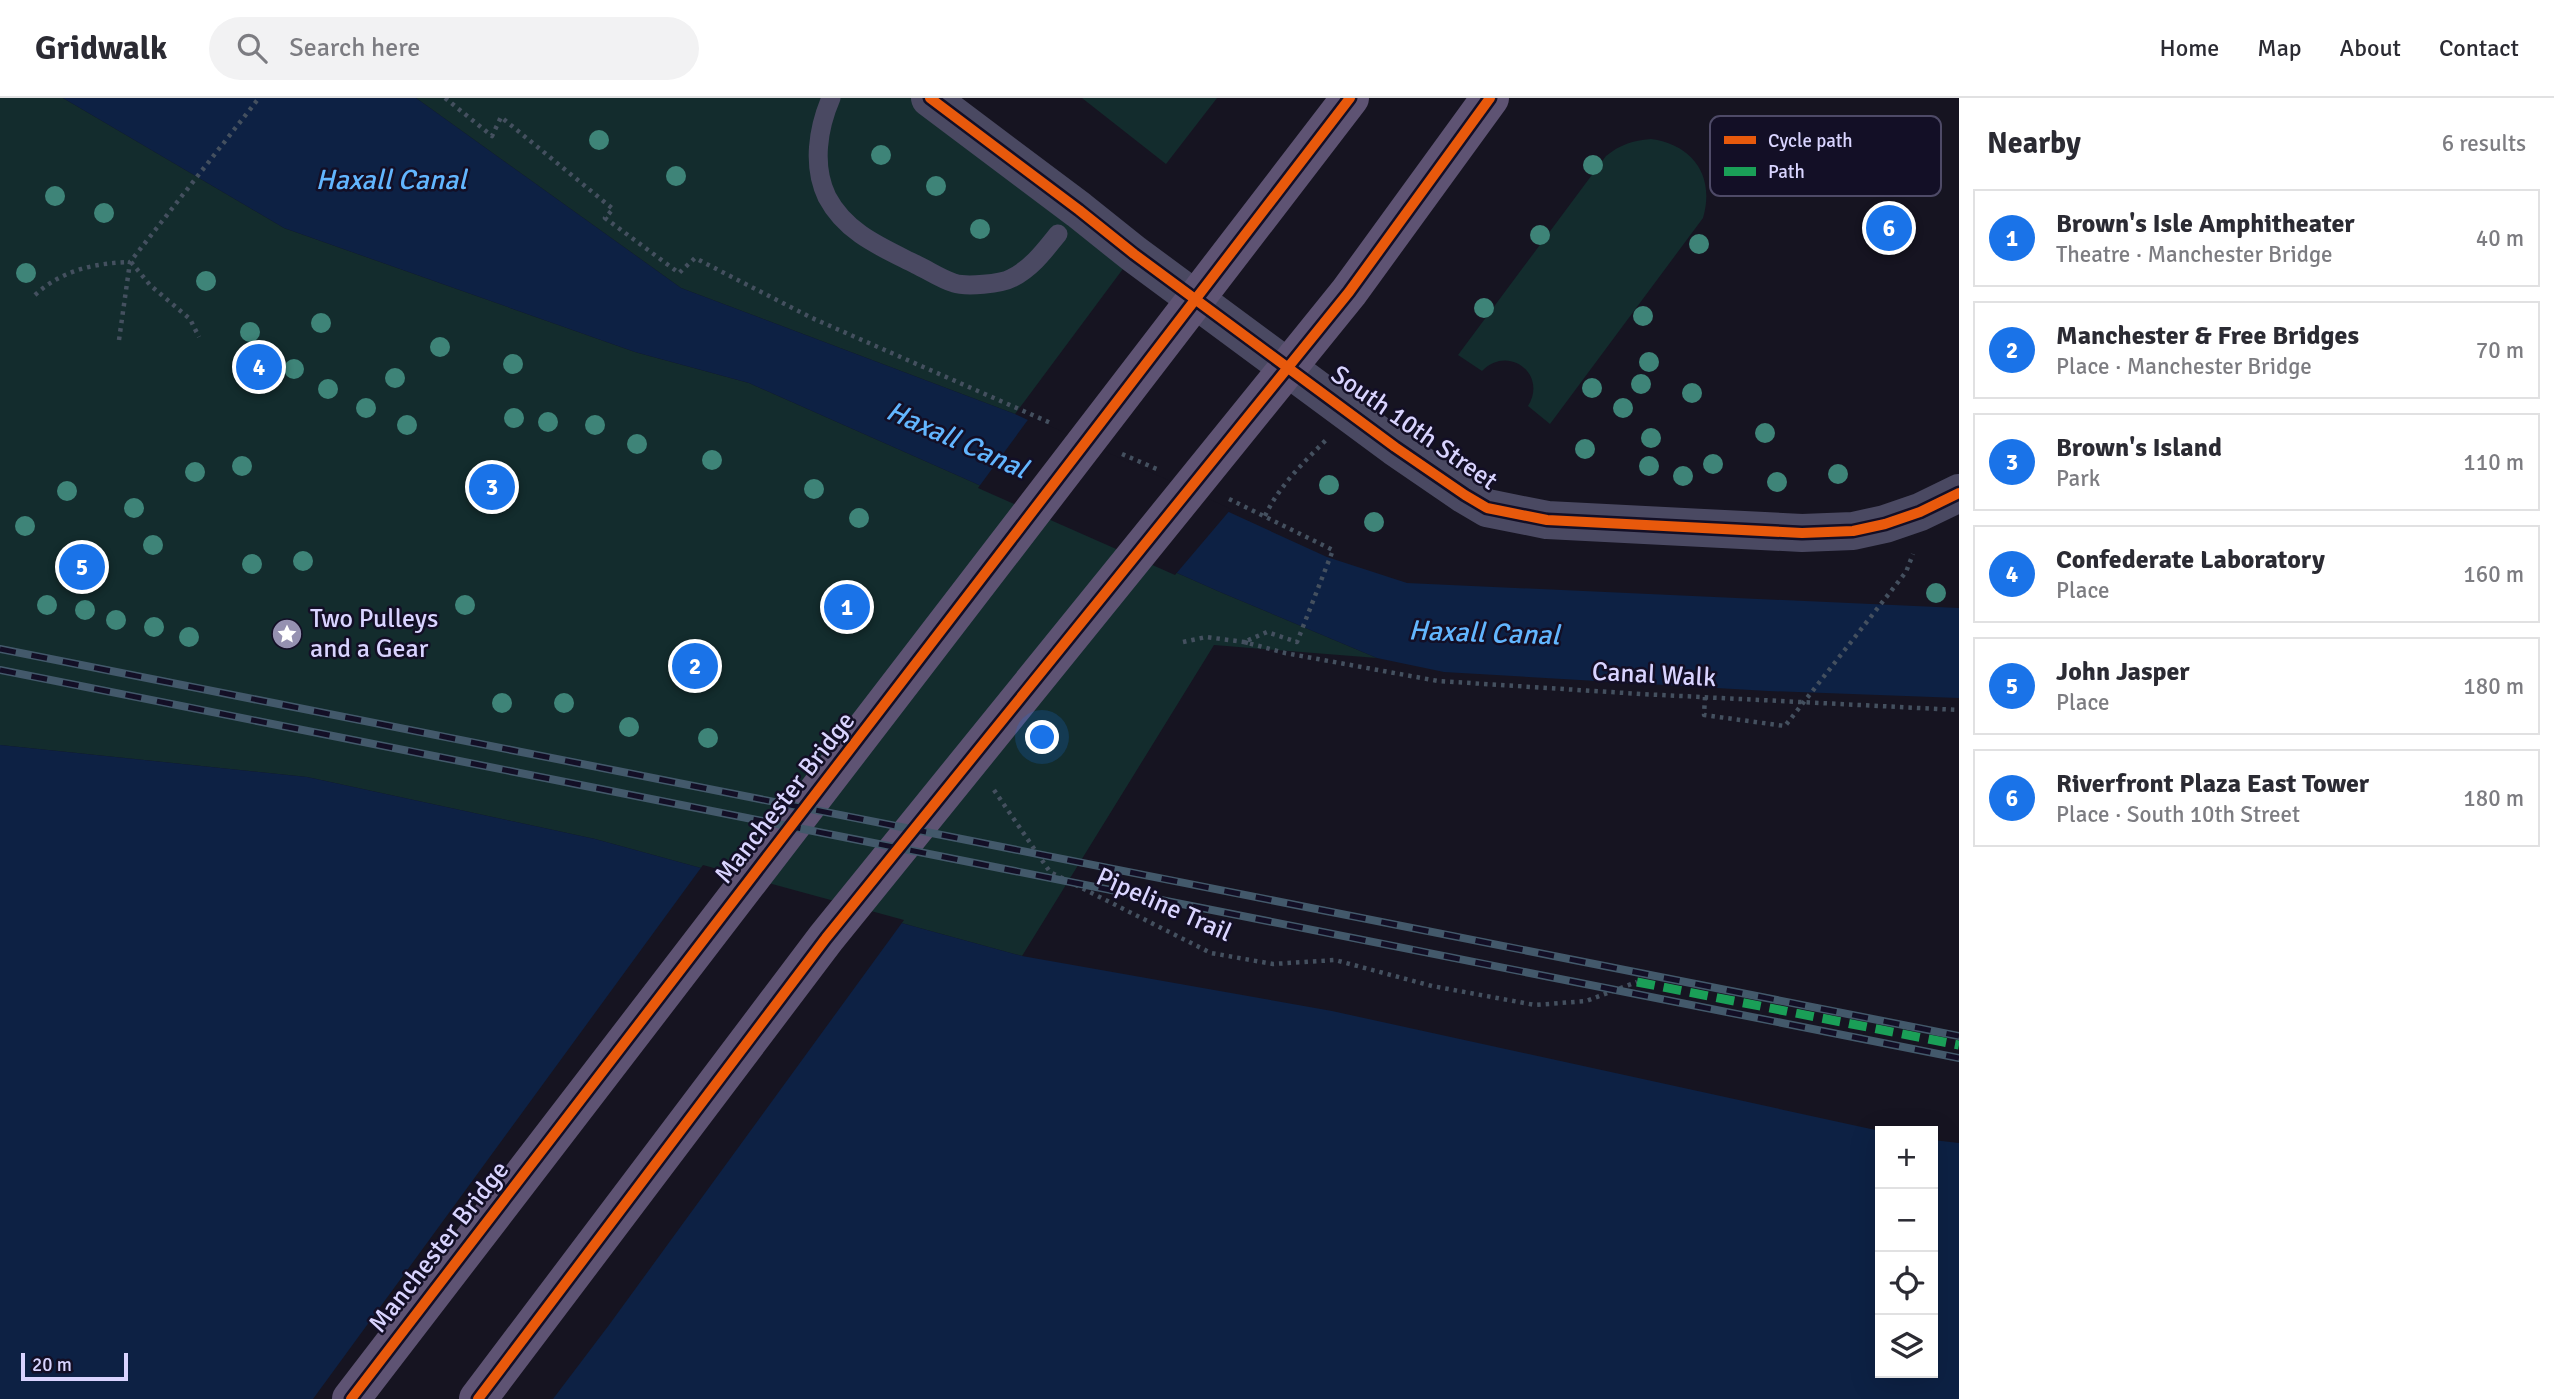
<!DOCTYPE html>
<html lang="en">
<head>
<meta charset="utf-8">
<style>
  body { margin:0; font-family:Signika,sans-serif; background:#f2f2f3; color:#2b2b33 }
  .controls { position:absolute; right:21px; bottom:21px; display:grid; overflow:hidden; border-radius:0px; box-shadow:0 7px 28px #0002 }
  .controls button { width:63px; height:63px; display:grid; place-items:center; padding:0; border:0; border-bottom:2px solid #e1e1e2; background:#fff; color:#2b2b33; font:35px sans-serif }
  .scale { position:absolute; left:21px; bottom:18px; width:107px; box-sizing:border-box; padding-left:7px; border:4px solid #d9d4ff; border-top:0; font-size:19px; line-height:24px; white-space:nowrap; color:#d9d4ff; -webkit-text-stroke:5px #130f26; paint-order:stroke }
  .you { position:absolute; left:1043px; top:640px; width:24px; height:24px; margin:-18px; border:5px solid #fff; border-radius:50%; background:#1a73e8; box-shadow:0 0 0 10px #1a73e833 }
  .badge { display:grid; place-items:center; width:46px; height:46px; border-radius:50%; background:#1a73e8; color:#fff; font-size:23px; font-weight:700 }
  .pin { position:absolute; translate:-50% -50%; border:4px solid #fff; box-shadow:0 2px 7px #0006 }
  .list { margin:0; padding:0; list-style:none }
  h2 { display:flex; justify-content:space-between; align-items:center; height:91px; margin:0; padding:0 28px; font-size:30px }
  h2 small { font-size:23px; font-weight:400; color:#7c7c81 }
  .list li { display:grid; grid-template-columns:46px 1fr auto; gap:21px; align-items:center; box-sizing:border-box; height:98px; margin:0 14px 14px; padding:0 14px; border:2px solid #e1e1e2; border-radius:0px }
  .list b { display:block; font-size:26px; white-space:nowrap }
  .list p { margin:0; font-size:23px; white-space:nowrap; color:#7c7c81 }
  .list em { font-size:23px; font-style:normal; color:#7c7c81 }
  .icon { flex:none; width:38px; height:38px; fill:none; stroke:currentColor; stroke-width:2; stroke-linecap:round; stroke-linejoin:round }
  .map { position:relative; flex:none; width:1959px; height:1301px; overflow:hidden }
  header { display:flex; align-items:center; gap:42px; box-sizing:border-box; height:98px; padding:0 35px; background:#fff; border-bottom:2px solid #e1e1e2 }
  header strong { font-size:33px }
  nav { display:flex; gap:38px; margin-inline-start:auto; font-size:24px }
  .search { width:490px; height:63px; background:#f2f2f3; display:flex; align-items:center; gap:18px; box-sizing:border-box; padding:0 24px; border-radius:38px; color:#7c7c81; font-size:26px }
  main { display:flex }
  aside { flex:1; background:#fff }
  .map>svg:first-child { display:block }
  .green { fill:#132c2d }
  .water { fill:#0d2144 }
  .pier { fill:#161421 }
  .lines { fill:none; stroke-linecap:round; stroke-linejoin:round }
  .path { stroke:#44505f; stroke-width:4.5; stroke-dasharray:3.5 5; stroke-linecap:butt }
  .service { stroke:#4a4962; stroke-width:19 }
  .minor { stroke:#4a4962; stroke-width:38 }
  .primary { stroke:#5e5373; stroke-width:38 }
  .rail-casing { stroke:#43596b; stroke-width:8 }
  .rail { stroke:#130f26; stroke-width:5; stroke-dasharray:16; stroke-linecap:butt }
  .quiet { stroke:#1a9f57; stroke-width:9; stroke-dasharray:18 9; stroke-linecap:butt }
  .cycleway-casing { stroke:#130f26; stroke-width:15 }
  .cycleway { stroke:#e8590c; stroke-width:10 }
  .tree { fill:#3e8478 }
  .labels { text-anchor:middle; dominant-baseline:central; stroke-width:5; stroke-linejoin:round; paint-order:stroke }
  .street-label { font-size:26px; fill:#d9d4ff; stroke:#130f26 }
  .poi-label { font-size:26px; fill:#d9d4ff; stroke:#130f26; text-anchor:start }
  .water-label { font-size:28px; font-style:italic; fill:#62b6ff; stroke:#130f26 }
  .key { fill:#130f26; stroke:#4e4a67; stroke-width:2 }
  .key-label { font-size:19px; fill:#d9d4ff }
</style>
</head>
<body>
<header>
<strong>Gridwalk</strong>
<div class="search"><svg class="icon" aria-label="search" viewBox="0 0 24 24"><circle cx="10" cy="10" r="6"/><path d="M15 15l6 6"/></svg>Search here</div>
<nav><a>Home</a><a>Map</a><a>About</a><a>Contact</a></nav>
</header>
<main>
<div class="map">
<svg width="1959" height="1301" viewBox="0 0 1959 1301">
  <rect width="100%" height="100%" fill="#161421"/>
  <g class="green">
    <polygon points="0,0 63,0 284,130 635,254 749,285 1220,494 1377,560 1214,547 1022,858 595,741 307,679 0,647"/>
    <polygon points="416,0 930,0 1134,156 1015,316 681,190"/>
    <polygon points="1082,0 1217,0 1166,66"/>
    <path d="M1651,41c43,6 64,38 52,79l-153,206 -22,-18c20,-32 -20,-62 -46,-35l-24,-16 148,-199c15,-12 26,-15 45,-17z"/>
  </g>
  <g class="water">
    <polygon points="63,0 416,0 681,190 1015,316 1327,459 1407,485 1959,510 1959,600 1768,593 1444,574 1377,560 1220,494 749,285 635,254 284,130"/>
    <polygon points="0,647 307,679 595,741 1022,858 1332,913 1880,1033 1880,1275 1933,1275 1933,1042 1959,1045 1959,1301 0,1301"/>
  </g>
  <g class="pier">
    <polygon points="1030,319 1231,411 1175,477 978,390"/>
    <polygon points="703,767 904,822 609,1227 553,1301 313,1301"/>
  </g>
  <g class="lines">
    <g class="path">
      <polyline points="445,0 492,38 501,19 613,111 605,120 679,175 695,160 812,220 1053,326"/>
      <polyline points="131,164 150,187 190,221 199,239"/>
      <path d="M35,197c27,-25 60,-32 95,-33"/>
      <polyline points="119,242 130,164 259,0"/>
      <polyline points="1122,356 1159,372"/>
      <polyline points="1229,401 1333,452 1297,544 1267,534 1244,544 1251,546"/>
      <path d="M1265,418c14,-30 38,-53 61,-76"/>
      <polyline points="1183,544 1206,539 1244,544 1285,555 1438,583 1641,596 1959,612"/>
      <polyline points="1705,599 1704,617 1785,628 1906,474 1913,456"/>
      <polyline points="994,692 1050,774 1211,855 1273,866 1335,862 1432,888 1535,907 1586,903 1637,884"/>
    </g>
    <path class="service" d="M831,0c-13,30 -19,68 -4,99 19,36 54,50 88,67 13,6 26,15 39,19 12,4 47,1 58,-5 20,-10 33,-28 46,-44"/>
    <polyline class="minor" points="930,0 1079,112 1134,156 1395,349 1465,397 1487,410 1547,422 1802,435 1853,433 1885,426 1920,414 1959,395"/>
    <g class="primary">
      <polyline points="351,1301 1350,0"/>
      <polyline points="478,1301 826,840 1349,194 1490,0"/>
    </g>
    <g class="rail-casing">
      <g id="rail">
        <polyline points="0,551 1959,938"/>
        <polyline points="0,572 1959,960"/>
      </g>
    </g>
    <use href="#rail" class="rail"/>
    <polyline class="quiet" points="1637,884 1959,947"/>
    <g class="cycleway-casing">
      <g id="cycleway">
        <polyline points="930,0 1079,112 1134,156 1395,349 1465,397 1487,410 1547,422 1802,435 1853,433 1885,426 1920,414 1959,395"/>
        <polyline points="351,1301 1350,0"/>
        <polyline points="478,1301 826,840 1349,194 1490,0"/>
      </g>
    </g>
    <use href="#cycleway" class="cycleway"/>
  </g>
  <g class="tree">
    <circle cx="599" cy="42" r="10"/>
    <circle cx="881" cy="57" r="10"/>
    <circle cx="1593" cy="67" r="10"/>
    <circle cx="676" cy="78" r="10"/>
    <circle cx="936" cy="88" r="10"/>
    <circle cx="55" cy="98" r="10"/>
    <circle cx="104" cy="115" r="10"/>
    <circle cx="980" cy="131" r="10"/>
    <circle cx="1540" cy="137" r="10"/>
    <circle cx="1699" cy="146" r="10"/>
    <circle cx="26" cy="175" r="10"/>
    <circle cx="206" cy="183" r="10"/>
    <circle cx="1484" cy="210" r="10"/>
    <circle cx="1643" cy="218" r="10"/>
    <circle cx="321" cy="225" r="10"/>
    <circle cx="250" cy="234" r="10"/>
    <circle cx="440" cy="249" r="10"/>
    <circle cx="1649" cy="264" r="10"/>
    <circle cx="513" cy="266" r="10"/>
    <circle cx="294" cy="271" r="10"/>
    <circle cx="395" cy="280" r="10"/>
    <circle cx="1641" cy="286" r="10"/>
    <circle cx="1592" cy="290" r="10"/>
    <circle cx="328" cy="291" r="10"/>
    <circle cx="1692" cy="295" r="10"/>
    <circle cx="366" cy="310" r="10"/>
    <circle cx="1623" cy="310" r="10"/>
    <circle cx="514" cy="320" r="10"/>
    <circle cx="548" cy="324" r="10"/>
    <circle cx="407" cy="327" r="10"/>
    <circle cx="595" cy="327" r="10"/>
    <circle cx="1765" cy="335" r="10"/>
    <circle cx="1651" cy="340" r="10"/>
    <circle cx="637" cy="346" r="10"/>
    <circle cx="1585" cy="351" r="10"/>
    <circle cx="712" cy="362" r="10"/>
    <circle cx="1713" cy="366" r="10"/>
    <circle cx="242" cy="368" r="10"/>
    <circle cx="1649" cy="368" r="10"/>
    <circle cx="195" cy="374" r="10"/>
    <circle cx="1838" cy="376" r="10"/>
    <circle cx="1683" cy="378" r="10"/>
    <circle cx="1777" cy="384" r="10"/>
    <circle cx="1329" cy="387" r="10"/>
    <circle cx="814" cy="391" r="10"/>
    <circle cx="67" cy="393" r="10"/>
    <circle cx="134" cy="410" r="10"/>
    <circle cx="859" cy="420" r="10"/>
    <circle cx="1374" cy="424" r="10"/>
    <circle cx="25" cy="428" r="10"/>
    <circle cx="153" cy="447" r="10"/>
    <circle cx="303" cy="463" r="10"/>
    <circle cx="252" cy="466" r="10"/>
    <circle cx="1936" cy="495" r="10"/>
    <circle cx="47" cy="507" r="10"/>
    <circle cx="465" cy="507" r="10"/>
    <circle cx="85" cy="512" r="10"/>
    <circle cx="116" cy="522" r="10"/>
    <circle cx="154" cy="529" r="10"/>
    <circle cx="189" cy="539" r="10"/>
    <circle cx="502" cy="605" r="10"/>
    <circle cx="564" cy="605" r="10"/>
    <circle cx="629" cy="629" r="10"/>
    <circle cx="708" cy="640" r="10"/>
  </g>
  <defs>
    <g id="sight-disc" transform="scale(1.575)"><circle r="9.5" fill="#9591b1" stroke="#130f26"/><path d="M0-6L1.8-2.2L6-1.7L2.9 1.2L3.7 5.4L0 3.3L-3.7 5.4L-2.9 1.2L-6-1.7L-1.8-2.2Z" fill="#fff"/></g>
  </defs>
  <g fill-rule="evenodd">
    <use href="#sight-disc" x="287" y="536"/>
  </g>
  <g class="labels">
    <g class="street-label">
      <text transform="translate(1414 330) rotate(35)">South 10th Street</text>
      <text transform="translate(1654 577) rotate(3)">Canal Walk</text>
      <text transform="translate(785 700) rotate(-52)">Manchester Bridge</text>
      <text transform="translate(1164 807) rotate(24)">Pipeline Trail</text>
      <text transform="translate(439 1149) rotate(-52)">Manchester Bridge</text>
    </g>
    <g class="poi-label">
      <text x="310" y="521">Two Pulleys<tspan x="310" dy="30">and a Gear</tspan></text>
    </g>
    <g class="water-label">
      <text x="391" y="82">Haxall Canal</text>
      <text transform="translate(957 342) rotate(24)">Haxall Canal</text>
      <text transform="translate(1484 535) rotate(2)">Haxall Canal</text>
    </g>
  </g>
  <rect x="1710" y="18" width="231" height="80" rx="10" class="key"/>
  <rect x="1724" y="38" width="32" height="8" fill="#e8590c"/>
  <rect x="1724" y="69" width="32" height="9" fill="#1a9f57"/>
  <g class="key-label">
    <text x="1768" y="49">Cycle path</text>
    <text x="1768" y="80">Path</text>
  </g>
</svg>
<div class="controls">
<button>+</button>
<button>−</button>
<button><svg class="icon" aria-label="locate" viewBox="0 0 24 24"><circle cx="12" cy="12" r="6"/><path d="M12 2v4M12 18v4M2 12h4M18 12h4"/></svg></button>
<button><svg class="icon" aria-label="layers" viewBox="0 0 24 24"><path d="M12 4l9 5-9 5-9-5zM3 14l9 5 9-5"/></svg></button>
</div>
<div class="scale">20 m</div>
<div class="you"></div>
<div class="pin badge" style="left:847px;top:509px">1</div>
<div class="pin badge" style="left:695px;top:568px">2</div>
<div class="pin badge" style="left:492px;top:389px">3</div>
<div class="pin badge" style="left:259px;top:269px">4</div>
<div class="pin badge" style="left:82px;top:469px">5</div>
<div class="pin badge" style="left:1889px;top:130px">6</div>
</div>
<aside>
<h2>Nearby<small>6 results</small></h2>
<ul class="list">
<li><span class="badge">1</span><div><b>Brown's Isle Amphitheater</b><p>Theatre · Manchester Bridge</p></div><em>40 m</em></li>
<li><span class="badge">2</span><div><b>Manchester &amp; Free Bridges</b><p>Place · Manchester Bridge</p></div><em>70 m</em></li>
<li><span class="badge">3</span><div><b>Brown's Island</b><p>Park</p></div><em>110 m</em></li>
<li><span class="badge">4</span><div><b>Confederate Laboratory</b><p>Place</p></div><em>160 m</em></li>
<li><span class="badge">5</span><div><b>John Jasper</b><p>Place</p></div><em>180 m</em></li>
<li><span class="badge">6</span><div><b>Riverfront Plaza East Tower</b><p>Place · South 10th Street</p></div><em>180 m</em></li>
</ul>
</aside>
</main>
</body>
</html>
